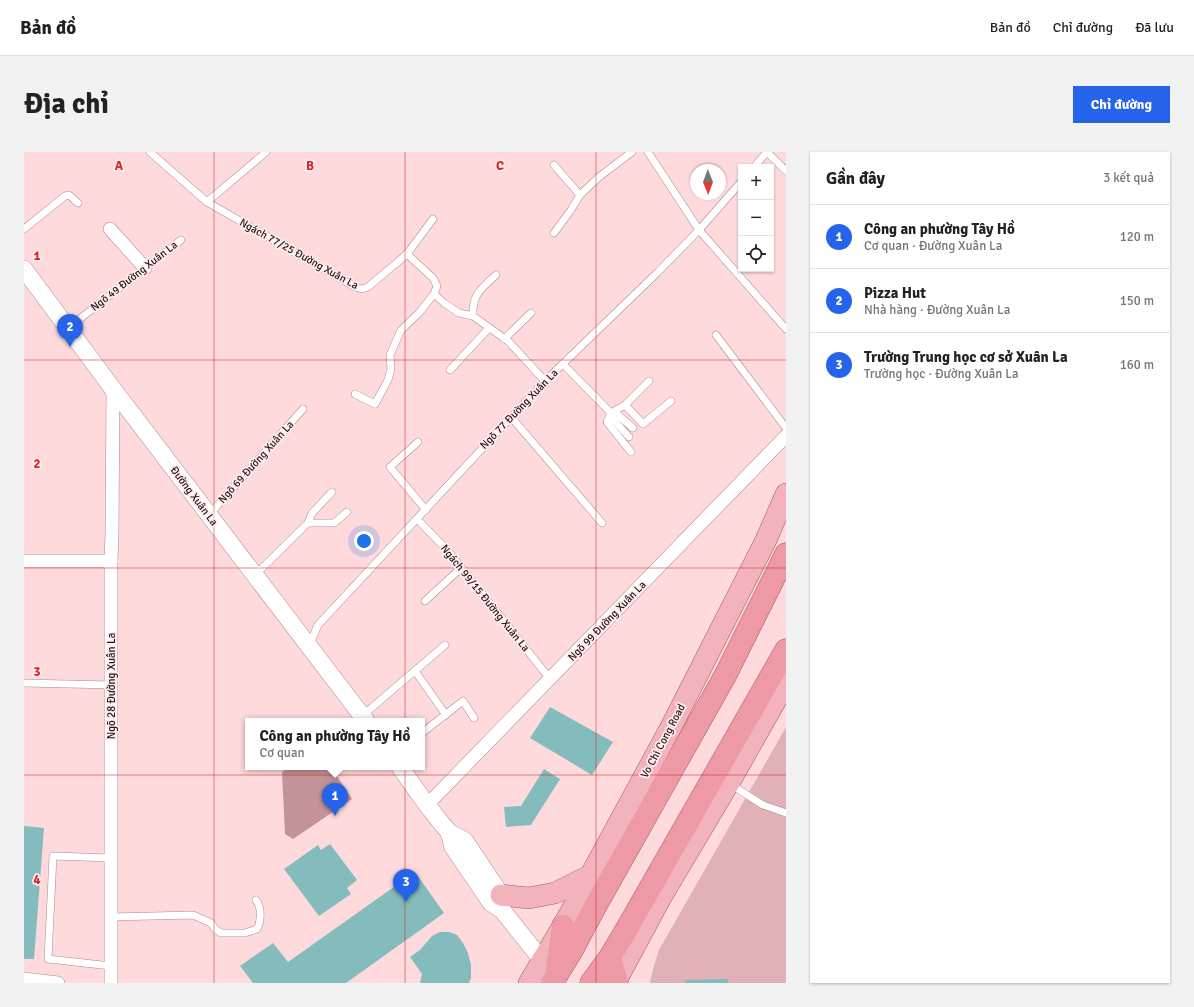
<!DOCTYPE html>
<html lang="vi">
<head>
<meta charset="utf-8">
<style>
  body { margin:0; font-family:Signika,sans-serif; background:#f2f2f2; color:#222 }
  .controls { position:absolute; right:12px; top:12px; display:grid; overflow:hidden; border-radius:0px; box-shadow:0 1px 3px #0004 }
  .controls button { width:36px; height:36px; display:grid; place-items:center; padding:0; border:0; border-bottom:1px solid #e0e0e0; background:#fff; color:#222; font:20px sans-serif }
  .compass { position:absolute; left:666px; top:12px; width:36px; height:36px; border-radius:50%; background:#fff; box-shadow:0 1px 3px #0004; rotate:179deg }
  .you { position:absolute; left:340px; top:389px; width:14px; height:14px; margin:-10px; border:3px solid #fff; border-radius:50%; background:#1a73e8; box-shadow:0 0 0 6px #1a73e833 }
  .badge { display:grid; place-items:center; width:26px; height:26px; border-radius:50%; background:#2563eb; color:#fff; font-size:13px; font-weight:700 }
  .pin { position:absolute; translate:-50% -33px; filter:drop-shadow(0 1px 2px #0008) }
  .pin::after { content:''; position:absolute; top:21px; width:14px; height:12px; background:inherit; clip-path:polygon(0 0,100% 0,50% 100%) }
  .popup { position:absolute; left:221px; top:566px; width:180px; height:52px; box-sizing:border-box; display:grid; place-content:center; border-radius:0px; background:#fff; filter:drop-shadow(0 1px 3px #0005); font-size:13px; white-space:nowrap; color:#767676 }
  .popup b { font-size:15px; color:#222 }
  .popup::after { content:''; position:absolute; left:50%; top:100%; margin-left:-8px; border:8px solid transparent; border-top-color:#fff }
  .list { margin:0; padding:0; list-style:none }
  h2 { display:flex; justify-content:space-between; align-items:center; height:52px; margin:0; padding:0 16px; font-size:17px }
  h2 small { font-size:13px; font-weight:400; color:#767676 }
  .list li { display:grid; grid-template-columns:26px 1fr auto; gap:12px; align-items:center; box-sizing:border-box; height:64px; padding:0 16px; border-top:1px solid #e0e0e0 }
  .list b { display:block; font-size:15px; white-space:nowrap }
  .list p { margin:0; font-size:13px; white-space:nowrap; color:#767676 }
  .list em { font-size:13px; font-style:normal; color:#767676 }
  .icon { flex:none; width:22px; height:22px; fill:none; stroke:currentColor; stroke-width:2; stroke-linecap:round; stroke-linejoin:round }
  .map { position:relative; flex:none; width:762px; height:831px; overflow:hidden; border-radius:0px }
  header { display:flex; align-items:center; gap:24px; box-sizing:border-box; height:56px; padding:0 20px; background:#fff; border-bottom:1px solid #e0e0e0 }
  header strong { font-size:19px }
  nav { display:flex; gap:22px; margin-inline-start:auto; font-size:14px }
  .intro { display:flex; align-items:center; justify-content:space-between; box-sizing:border-box; height:96px; padding:0 24px }
  h1 { margin:0; font-size:28px }
  .button { padding:10px 18px; border-radius:0px; background:#2563eb; color:#fff; font-size:14px; font-weight:700 }
  main { display:flex; gap:24px; padding:0 24px }
  aside { flex:1; background:#fff; border-radius:0px; box-shadow:0 1px 3px #0004 }
  .map>svg:first-child { display:block }
  .green { fill:#e0b1b6 }
  .water { fill:#c29398 }
  .building { fill:#84bbbc }
  .lines { fill:none; stroke-linecap:round; stroke-linejoin:round }
  .service-casing { stroke:#b0888c; stroke-width:8 }
  .minor-casing { stroke:#b0888c; stroke-width:14 }
  .tertiary-casing { stroke:#b0888c; stroke-width:18 }
  .primary-casing { stroke:#a45b66; stroke-width:22 }
  .trunk-casing { stroke:#a45b66; stroke-width:23 }
  .service { stroke:#fff; stroke-width:7 }
  .minor { stroke:#fff; stroke-width:13 }
  .tertiary { stroke:#fff; stroke-width:17 }
  .primary { stroke:#f2b3bc; stroke-width:21 }
  .trunk { stroke:#ee9aa6; stroke-width:22 }
  .grid { fill:none; stroke:#d62828; stroke-width:1; stroke-opacity:0.55 }
  .labels { text-anchor:middle; dominant-baseline:central; stroke-width:3.5; stroke-linejoin:round; paint-order:stroke }
  .street-label { font-size:11px; fill:#241517; stroke:#ffecee }
  .grid-label { font-size:13px; text-anchor:middle; font-weight:bold; fill:#d62828; stroke:#ffecee; stroke-width:3.5; stroke-linejoin:round; paint-order:stroke }
</style>
</head>
<body>
<header>
<strong>Bản đồ</strong>
<nav><a>Bản đồ</a><a>Chỉ đường</a><a>Đã lưu</a></nav>
</header>
<div class="intro"><h1>Địa chỉ</h1><a class="button">Chỉ đường</a></div>
<main>
<div class="map">
<svg width="762" height="831" viewBox="0 0 762 831">
  <rect width="100%" height="100%" fill="#fedadd"/>
  <polygon class="green" points="762,575 762,831 626,831 629,817 635,798"/>
  <polygon class="water" points="266,615 307,615 328,647 269,687 261,682 258,620"/>
  <g class="building">
    <polygon points="526,555 589,590 568,623 506,586"/>
    <polygon points="520,617 536,627 507,673 482,675 480,655 497,654"/>
    <polygon points="0,674 20,676 10,807 0,807"/>
    <polygon points="306,692 333,728 323,736 327,742 295,764 260,717 294,693 297,698"/>
    <polygon points="391,720 420,761 322,831 229,831 216,814 249,791 264,810"/>
    <polygon points="416,780 425,780 433,783 439,791 444,801 447,813 447,826 445,831 396,831 398,822 386,805 396,798 408,784"/>
    <polygon points="704,827 704,831 661,831 661,828"/>
  </g>
  <g class="lines">
    <g class="service-casing">
      <g id="service">
        <polyline points="126,0 183,50 331,135 338,137 344,135 383,102 409,126 413,134 410,142 395,161 377,178 366,203 367,217 364,228 351,252 331,242"/>
        <polyline points="624,0 675,78 762,177"/>
        <polyline points="743,0 762,19"/>
        <polyline points="730,15 743,0"/>
        <polyline points="556,43 575,25 608,0"/>
        <polyline points="183,50 242,0"/>
        <polyline points="0,77 41,44 45,43 54,51"/>
        <polyline points="530,81 547,58 556,43 530,13"/>
        <polyline points="383,102 409,67"/>
        <polyline points="410,142 420,151 435,161 449,164 484,189 521,229"/>
        <path d="M449,164c-1,-22 8,-27 23,-41"/>
        <polyline points="44,176 157,88"/>
        <polyline points="692,183 762,276"/>
        <polyline points="480,187 507,161"/>
        <polyline points="539,212 587,261 601,253 619,272 647,249"/>
        <polyline points="426,218 465,176"/>
        <polyline points="601,253 625,229"/>
        <polyline points="587,261 583,270 607,300"/>
        <polyline points="587,261 590,268 605,285"/>
        <polyline points="587,261 594,263 609,276"/>
        <polyline points="487,265 578,371"/>
        <polyline points="394,290 366,315 402,358"/>
        <polyline points="185,363 279,257"/>
        <polyline points="393,367 425,400 526,527"/>
        <polyline points="284,371 310,371 323,360"/>
        <polyline points="231,423 284,371 288,361 308,340"/>
        <polyline points="401,449 437,416"/>
        <polyline points="285,494 294,473 521,229 634,120 675,78 717,30"/>
        <polyline points="391,519 422,563"/>
        <polyline points="0,531 87,533"/>
        <polyline points="338,564 421,493"/>
        <polyline points="398,581 439,549 450,566"/>
        <polyline points="706,632 739,653 762,661"/>
        <path d="M87,765l82,-2 18,8 4,6 6,4h24l12,-4c4,-7 5,-22 -1,-29"/>
        <polyline points="87,814 24,807 29,704 87,706"/>
      </g>
    </g>
    <g class="minor-casing">
      <g id="minor">
        <polyline points="86,77 121,116"/>
        <polyline points="0,409 87,409"/>
        <polyline points="403,653 762,284"/>
        <polyline points="0,827 34,831"/>
        <polyline points="87,831 87,409 88,381 89,237"/>
      </g>
    </g>
    <g class="tertiary-casing">
      <g id="tertiary">
        <polyline points="0,117 89,237 342,569"/>
        <polyline points="376,615 403,653 418,672 425,680 441,689 477,743 478,756"/>
        <polyline points="425,680 429,695 467,751 478,758 525,817"/>
      </g>
    </g>
    <g class="primary-casing">
      <g id="primary">
        <polyline points="477,743 505,746 531,741 565,724"/>
        <polyline points="505,831 539,774 648,573 742,388 762,342"/>
        <polyline points="591,831 636,747 705,631 762,530"/>
      </g>
    </g>
    <g class="trunk-casing">
      <g id="trunk">
        <polyline points="586,805 593,831"/>
        <polyline points="533,817 539,774"/>
        <polyline points="528,831 547,800 571,755 701,524 762,402"/>
        <polyline points="567,831 586,805 601,780 762,498"/>
      </g>
    </g>
    <use href="#service" class="service"/>
    <use href="#minor" class="minor"/>
    <use href="#tertiary" class="tertiary"/>
    <use href="#primary" class="primary"/>
    <use href="#trunk" class="trunk"/>
  </g>
  <path class="grid" d="M190,0v831M381,0v831M572,0v831M0,208h762M0,416h762M0,623h762"/>
  <g class="labels">
    <g class="street-label">
      <text transform="translate(275 102) rotate(29)">Ngách 77/25 Đường Xuân La</text>
      <text transform="translate(110 124) rotate(-38)">Ngõ 49 Đường Xuân La</text>
      <text transform="translate(495 257) rotate(-46)">Ngõ 77 Đường Xuân La</text>
      <text transform="translate(232 310) rotate(-48)">Ngõ 69 Đường Xuân La</text>
      <text transform="translate(170 344) rotate(53)">Đường Xuân La</text>
      <text transform="translate(461 446) rotate(51)">Ngách 99/15 Đường Xuân La</text>
      <text transform="translate(583 469) rotate(-46)">Ngõ 99 Đường Xuân La</text>
      <text transform="translate(87 534) rotate(-90)">Ngõ 28 Đường Xuân La</text>
      <text transform="translate(639 589) rotate(-62)">Vo Chi Cong Road</text>
    </g>
  </g>
  <g class="grid-label">
    <text x="95" y="18">A</text>
    <text x="286" y="18">B</text>
    <text x="476" y="18">C</text>
    <text x="13" y="108">1</text>
    <text x="13" y="316">2</text>
    <text x="13" y="524">3</text>
    <text x="13" y="732">4</text>
  </g>
</svg>
<div class="controls">
<button>+</button>
<button>−</button>
<button><svg class="icon" aria-label="locate" viewBox="0 0 24 24"><circle cx="12" cy="12" r="6"/><path d="M12 2v4M12 18v4M2 12h4M18 12h4"/></svg></button>
</div>
<svg class="compass" viewBox="-18 -18 36 36"><path d="M0-13l5 13h-10z" fill="#e53935"/><path d="M0 13l5-13h-10z" fill="#767676"/></svg>
<div class="you"></div>
<div class="pin badge" style="left:311px;top:664px">1</div>
<div class="popup"><b>Công an phường Tây Hồ</b>Cơ quan</div>
<div class="pin badge" style="left:46px;top:195px">2</div>
<div class="pin badge" style="left:382px;top:750px">3</div>
</div>
<aside>
<h2>Gần đây<small>3 kết quả</small></h2>
<ul class="list">
<li><span class="badge">1</span><div><b>Công an phường Tây Hồ</b><p>Cơ quan · Đường Xuân La</p></div><em>120 m</em></li>
<li><span class="badge">2</span><div><b>Pizza Hut</b><p>Nhà hàng · Đường Xuân La</p></div><em>150 m</em></li>
<li><span class="badge">3</span><div><b>Trường Trung học cơ sở Xuân La</b><p>Trường học · Đường Xuân La</p></div><em>160 m</em></li>
</ul>
</aside>
</main>
</body>
</html>
